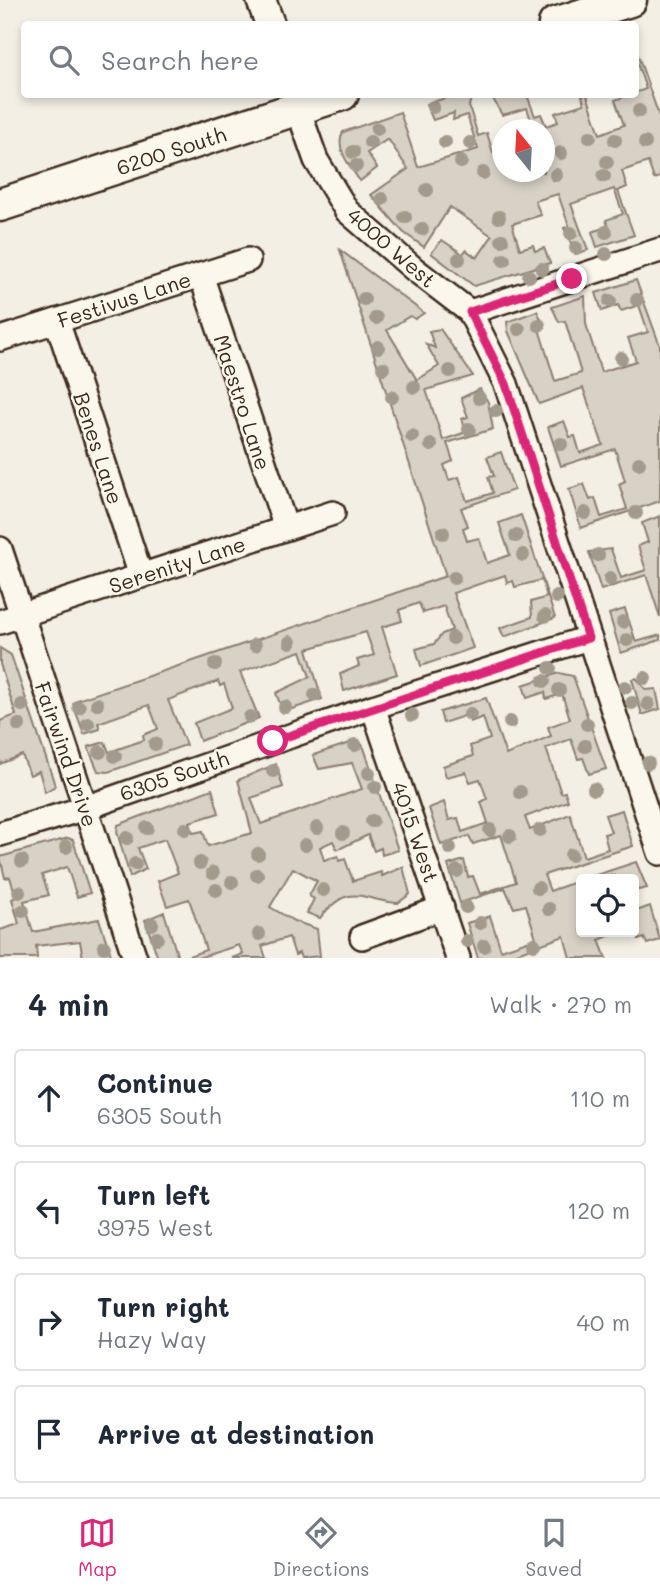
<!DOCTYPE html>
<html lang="en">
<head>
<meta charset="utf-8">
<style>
  body { margin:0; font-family:Mali,sans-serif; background:#f6f6f7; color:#1f2937 }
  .controls { position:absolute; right:21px; bottom:21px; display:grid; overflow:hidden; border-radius:7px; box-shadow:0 4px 10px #0003 }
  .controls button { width:63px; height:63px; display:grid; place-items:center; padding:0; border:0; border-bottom:2px solid #e0e1e3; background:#fff; color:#1f2937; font:35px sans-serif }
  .compass { position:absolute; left:492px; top:119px; width:63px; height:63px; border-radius:50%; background:#fff; box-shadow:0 4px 10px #0003; rotate:342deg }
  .stop { position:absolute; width:21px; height:21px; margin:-16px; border:5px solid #db2777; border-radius:50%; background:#fff }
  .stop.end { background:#db2777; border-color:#fff; box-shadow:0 2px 7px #0008 }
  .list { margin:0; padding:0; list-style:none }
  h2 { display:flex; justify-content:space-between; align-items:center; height:91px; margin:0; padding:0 28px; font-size:30px }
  h2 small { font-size:23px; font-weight:400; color:#747a83 }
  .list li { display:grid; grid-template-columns:46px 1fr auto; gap:21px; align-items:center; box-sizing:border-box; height:98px; margin:0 14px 14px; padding:0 14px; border:2px solid #e0e1e3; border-radius:7px }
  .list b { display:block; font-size:26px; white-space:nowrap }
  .list p { margin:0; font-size:23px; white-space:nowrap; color:#747a83 }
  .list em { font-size:23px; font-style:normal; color:#747a83 }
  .icon { flex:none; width:38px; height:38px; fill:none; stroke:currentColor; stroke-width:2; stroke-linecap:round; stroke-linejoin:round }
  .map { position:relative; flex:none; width:660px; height:958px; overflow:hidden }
  .search { position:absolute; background:#fff; box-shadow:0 4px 10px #0003; left:21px; right:21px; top:21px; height:77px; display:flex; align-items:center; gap:18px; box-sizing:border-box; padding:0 24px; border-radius:7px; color:#747a83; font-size:26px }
  .sheet { height:539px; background:#fff }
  nav { display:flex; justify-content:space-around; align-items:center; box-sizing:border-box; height:98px; border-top:2px solid #e0e1e3; background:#fff; font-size:19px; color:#747a83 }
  nav a { display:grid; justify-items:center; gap:4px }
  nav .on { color:#db2777 }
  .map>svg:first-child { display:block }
  .green { fill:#d8d1c6; stroke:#8a7e72; stroke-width:2 }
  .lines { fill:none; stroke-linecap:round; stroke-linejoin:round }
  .minor-casing { stroke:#3b2a1e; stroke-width:28 }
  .tertiary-casing { stroke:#3b2a1e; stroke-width:33 }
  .secondary-casing { stroke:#3b2a1e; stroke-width:37 }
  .minor { stroke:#fbf7ec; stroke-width:23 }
  .tertiary { stroke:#fbf7ec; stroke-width:28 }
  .secondary { stroke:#fbf7ec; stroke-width:32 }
  .tree { fill:#a39a8e }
  .route { stroke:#db2777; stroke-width:9 }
  .labels { text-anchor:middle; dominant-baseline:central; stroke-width:5; stroke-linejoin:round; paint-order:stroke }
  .street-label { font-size:21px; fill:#3b2a1e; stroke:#fbf7ec }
</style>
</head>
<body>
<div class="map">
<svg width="660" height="958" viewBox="0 0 660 958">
  <rect width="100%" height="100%" fill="#f3efe4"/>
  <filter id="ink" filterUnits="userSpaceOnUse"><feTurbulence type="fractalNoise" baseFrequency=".0143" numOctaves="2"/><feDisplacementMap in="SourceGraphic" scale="14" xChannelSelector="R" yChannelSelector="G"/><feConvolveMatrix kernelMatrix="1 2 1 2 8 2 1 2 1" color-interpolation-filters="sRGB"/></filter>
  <g filter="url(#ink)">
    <g class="green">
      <path d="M636,50l24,69v58l-6,2 -6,-17 -26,9 5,16 -9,4 16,44 -37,12 -5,-15 16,-6 -2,-6 17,-6 -9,-25 -43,15 17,46 -12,4 -12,-26 5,-2 -11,-32 -23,7 6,14 -29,9 8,25 13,-4 2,6 9,-3 6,15 -76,23 -43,-33 11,-13 21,14 3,-4 11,8 15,-22 -42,-29 -26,40 -21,-15 -32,-37 37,-26 -20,-30 -21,14 10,15 -17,13c-9,-13 -26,-33 -17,-49l57,-20 18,55 60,-18 -11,-34 -14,5 1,-7 -21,7 -7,-16 29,-9h17l-3,11 9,30 9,-3 6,20 9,-3 1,22h41v-42l-10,-1 -7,-21 -25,7 -11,-20h36l8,21 6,-2 5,12 12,-4 -3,-9 29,-9 -2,-9h5l13,39 24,-9 -9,-25 31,-11 -10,-29z"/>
      <polygon points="340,250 424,313 415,319 410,316 387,330 417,380 439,366 426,344 435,348 429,331 440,329 473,376 426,390 443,440 466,432 462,419 468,417 461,398 480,389 488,402 493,429 447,443 453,461 444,465 449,480 459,477 467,501 493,493 488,477 494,476 487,457 501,452 514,490 461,508 468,526 463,528 467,541 479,538 487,563 510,555 499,523 521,515 555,618 504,637 500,628 532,617 531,602 547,597 542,580 515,587 513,581 507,583 505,575 453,593 473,648 421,666 416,649 434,644 442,634 452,630 444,606 423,613 419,603 399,610 402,621 382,627 397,674 344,691 340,674 359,666 357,660 374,655 366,632 307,649 322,699 283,712 276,693 310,677 301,651 240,672 259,718 200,741 194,723 232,708 224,684 220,686 218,681 168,700 186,745 108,772 98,771 88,747 105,742 109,752 144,740 143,735 158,729 149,705 98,723 100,729 84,734 73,704 77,700 446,576"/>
      <polygon points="636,280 660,346 660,501 581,528 569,489 584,484 590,500 595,498 601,517 627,509 619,484 625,481 615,449 561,466 548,427 564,421 570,437 575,436 580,453 603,445 583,388 539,404 508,331 507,322 537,311 545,327 539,329 555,381 581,373 565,321 559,322 552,307 585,296 586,324 601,372 636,361 628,338 648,332 639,305 621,311 618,305 602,311 596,293"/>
      <polygon points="660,516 660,617 646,575 601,590 589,552 611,549 621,578 646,570 638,546 648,542 642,523"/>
      <polygon points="625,609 636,642 660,635 660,640 621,653 609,614"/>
      <polygon points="0,648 11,655 52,776 55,786 45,792 39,771 30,775 22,755 0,764 0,721 16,715 0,664"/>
      <polygon points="559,673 573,676 606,769 589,774 583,758 578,759 571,739 546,748 561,793 565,792 568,801 525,817 530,830 570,814 584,857 608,849 604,834 611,832 605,815 622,810 633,846 544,875 550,891 581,880 581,932 618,932 599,940 606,958 570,958 564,936 503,958 478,958 467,923 490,916 501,950 536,938 526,905 514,908 505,888 460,903 448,865 464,860 468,877 473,876 480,894 516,882 501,835 473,844 469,836 441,845 429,808 444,802 449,820 458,818 462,832 488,823 481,802 487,799 480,779 470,782 466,772 446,777 443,766 473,756 470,746 490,739 483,717 470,722 467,715 443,723 440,712 486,698 506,755 551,736 548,727 570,719 562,694 546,699 545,692 527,698 523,685"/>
      <polygon points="636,678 646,690 656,689 660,709 642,715 632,679"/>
      <path d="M359,740l5,8 34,102 -16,5 -1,-7 -7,3 -6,-16 -31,15 -4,-9 -13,6 4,13 14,-4 1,5 6,-2 8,22 28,-9 1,4 21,-9 7,27 -12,9c-36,-2 -47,-23 -78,15l-13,-5 7,-14 -5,-3 8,-15 -24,-13 -23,39 24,14 23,8 3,27 -19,2 -2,-5 -4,2 -6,-18 -27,9 4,12h-34l11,-4 -4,-9 -41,13h-15l23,-8 -17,-51 -22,7 -9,-25 20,-8 -13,-34 -27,9 8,21 -16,8 -13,-45 1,-7 94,-36 7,24 -29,9 3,11 10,-2 5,15 44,-13 -14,-53 38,-16 7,23 -32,11 10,26 101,-35 -10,-26 -33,6 -6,-14z"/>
      <polygon points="68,838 73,840 90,893 77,897 67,867 42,875 49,895 24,901 33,932 99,919 112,958 83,958 80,941 36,946 37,958 0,958 0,930 19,924 12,899 16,897 10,877 5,878 0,857"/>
      <polygon points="636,862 647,888 634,891 634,879 616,879 614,875 584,879"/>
      <polygon points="650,906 660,940 647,944 644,938 639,940 634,929 634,912"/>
      <polygon points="164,912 178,958 158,958 145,920"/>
    </g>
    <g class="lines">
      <g class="minor-casing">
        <g id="minor">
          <polyline points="298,109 316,160 347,211 414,269 470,312 506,384 660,853"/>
          <polyline points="201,275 286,528"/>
          <polyline points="470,312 660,250"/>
          <polyline points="57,321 141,576"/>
          <polyline points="0,339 248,260"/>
          <polyline points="0,549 135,958"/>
          <polyline points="0,622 333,513"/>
          <polyline points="373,707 458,958"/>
          <polyline points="0,834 85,808 373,707 588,638"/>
          <polyline points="362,937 442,908"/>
        </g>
      </g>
      <g class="tertiary-casing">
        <polyline id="tertiary" points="261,0 270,24"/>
      </g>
      <g class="secondary-casing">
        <g id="secondary">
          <polyline points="555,24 630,0"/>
          <polyline points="0,205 342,94"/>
        </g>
      </g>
      <use href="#minor" class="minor"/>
      <use href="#tertiary" class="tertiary"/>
      <use href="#secondary" class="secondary"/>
    </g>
    <g class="tree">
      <circle cx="433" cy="107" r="7"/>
      <circle cx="639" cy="111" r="7"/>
      <circle cx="377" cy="129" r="7"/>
      <circle cx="590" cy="137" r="7"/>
      <circle cx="615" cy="140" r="7"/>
      <circle cx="370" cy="142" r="7"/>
      <circle cx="445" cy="142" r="7"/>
      <circle cx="470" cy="143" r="7"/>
      <circle cx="645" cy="143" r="7"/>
      <circle cx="353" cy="152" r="7"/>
      <circle cx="561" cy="153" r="7"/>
      <circle cx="461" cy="162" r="7"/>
      <circle cx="607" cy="162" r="7"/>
      <circle cx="356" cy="166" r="7"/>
      <circle cx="483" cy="173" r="7"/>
      <circle cx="556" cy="175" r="7"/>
      <circle cx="604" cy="176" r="7"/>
      <circle cx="427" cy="190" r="7"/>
      <circle cx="382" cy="199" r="7"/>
      <circle cx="405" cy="217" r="7"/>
      <circle cx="499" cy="217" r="7"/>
      <circle cx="422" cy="229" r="7"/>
      <circle cx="606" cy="232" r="7"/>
      <circle cx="571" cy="233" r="7"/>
      <circle cx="502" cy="240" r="7"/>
      <circle cx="576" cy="248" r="7"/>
      <circle cx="606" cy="254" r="7"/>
      <circle cx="459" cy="259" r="7"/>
      <circle cx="504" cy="260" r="7"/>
      <circle cx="542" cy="269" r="7"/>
      <circle cx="529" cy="276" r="7"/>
      <circle cx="364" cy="299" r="7"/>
      <circle cx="637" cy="300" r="7"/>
      <circle cx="610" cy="301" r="7"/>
      <circle cx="376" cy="318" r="7"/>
      <circle cx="539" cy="325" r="7"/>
      <circle cx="519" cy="329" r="7"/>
      <circle cx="378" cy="347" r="7"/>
      <circle cx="621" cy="358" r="7"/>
      <circle cx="383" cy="368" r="7"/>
      <circle cx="450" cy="371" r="7"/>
      <circle cx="414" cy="387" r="7"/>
      <circle cx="392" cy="397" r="7"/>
      <circle cx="479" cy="398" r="7"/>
      <circle cx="496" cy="411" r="7"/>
      <circle cx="469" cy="429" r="7"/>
      <circle cx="412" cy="436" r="7"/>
      <circle cx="561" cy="444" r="7"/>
      <circle cx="431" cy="445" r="7"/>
      <circle cx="639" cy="463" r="7"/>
      <circle cx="585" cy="513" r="7"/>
      <circle cx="636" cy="513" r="7"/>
      <circle cx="443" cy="533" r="7"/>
      <circle cx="516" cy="536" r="7"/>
      <circle cx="523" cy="555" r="7"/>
      <circle cx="598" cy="555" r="7"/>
      <circle cx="454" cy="578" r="7"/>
      <circle cx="610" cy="579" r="7"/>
      <circle cx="557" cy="597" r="7"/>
      <circle cx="545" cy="616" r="7"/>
      <circle cx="623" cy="622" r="7"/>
      <circle cx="453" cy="638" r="7"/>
      <circle cx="627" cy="640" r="7"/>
      <circle cx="290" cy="642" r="7"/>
      <circle cx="255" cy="645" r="7"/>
      <circle cx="215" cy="664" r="7"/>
      <circle cx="550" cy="668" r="7"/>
      <circle cx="645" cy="678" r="7"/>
      <circle cx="544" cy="681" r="7"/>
      <circle cx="625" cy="687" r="7"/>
      <circle cx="559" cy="690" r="7"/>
      <circle cx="315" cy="695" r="7"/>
      <circle cx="632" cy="703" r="7"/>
      <circle cx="97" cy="704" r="7"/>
      <circle cx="648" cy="704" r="7"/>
      <circle cx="22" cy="705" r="7"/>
      <circle cx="79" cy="707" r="7"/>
      <circle cx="285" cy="707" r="7"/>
      <circle cx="470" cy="714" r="7"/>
      <circle cx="412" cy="715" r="7"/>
      <circle cx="250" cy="717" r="7"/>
      <circle cx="510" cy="722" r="7"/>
      <circle cx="88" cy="724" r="7"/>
      <circle cx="587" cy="724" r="7"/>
      <circle cx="19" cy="725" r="7"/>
      <circle cx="155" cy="744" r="7"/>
      <circle cx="355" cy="745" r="7"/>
      <circle cx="585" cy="746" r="7"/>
      <circle cx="100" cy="752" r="7"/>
      <circle cx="115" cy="756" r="7"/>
      <circle cx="648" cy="763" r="7"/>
      <circle cx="273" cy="771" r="7"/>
      <circle cx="369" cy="773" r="7"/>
      <circle cx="375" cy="787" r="7"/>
      <circle cx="594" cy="789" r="7"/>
      <circle cx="520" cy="792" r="7"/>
      <circle cx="372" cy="821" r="7"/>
      <circle cx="147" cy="828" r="7"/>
      <circle cx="317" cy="828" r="7"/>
      <circle cx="185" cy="829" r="7"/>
      <circle cx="490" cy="830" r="7"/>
      <circle cx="540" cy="830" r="7"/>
      <circle cx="343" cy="833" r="7"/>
      <circle cx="510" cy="836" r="7"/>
      <circle cx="127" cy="838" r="7"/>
      <circle cx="305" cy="845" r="7"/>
      <circle cx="66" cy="847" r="7"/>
      <circle cx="450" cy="848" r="7"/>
      <circle cx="258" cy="854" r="7"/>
      <circle cx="571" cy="855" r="7"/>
      <circle cx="22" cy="861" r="7"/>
      <circle cx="200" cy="863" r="7"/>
      <circle cx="135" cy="864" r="7"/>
      <circle cx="457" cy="871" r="7"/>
      <circle cx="213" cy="873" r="7"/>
      <circle cx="257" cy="875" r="7"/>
      <circle cx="232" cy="882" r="7"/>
      <circle cx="538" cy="888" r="7"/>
      <circle cx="216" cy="890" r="7"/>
      <circle cx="323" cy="890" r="7"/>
      <circle cx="19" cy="892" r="7"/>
      <circle cx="466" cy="907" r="7"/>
      <circle cx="549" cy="909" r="7"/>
      <circle cx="23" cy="911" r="7"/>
      <circle cx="480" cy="923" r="7"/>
      <circle cx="152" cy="924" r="7"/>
      <circle cx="259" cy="934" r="7"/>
      <circle cx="157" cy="938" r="7"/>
      <circle cx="467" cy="941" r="7"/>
      <circle cx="534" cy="944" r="7"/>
      <circle cx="484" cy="946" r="7"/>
      <circle cx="104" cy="947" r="7"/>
    </g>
  </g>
  <g class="lines" filter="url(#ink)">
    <polyline class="route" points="273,741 588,638 506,384 470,312 572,279"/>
  </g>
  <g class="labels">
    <g class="street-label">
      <text transform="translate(171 150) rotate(-18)">6200 South</text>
      <text transform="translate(392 247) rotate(41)">4000 West</text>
      <text transform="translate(124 299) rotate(-18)">Festivus Lane</text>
      <text transform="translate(243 402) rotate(72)">Maestro Lane</text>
      <text transform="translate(99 448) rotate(72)">Benes Lane</text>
      <text transform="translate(177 564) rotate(-18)">Serenity Lane</text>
      <text transform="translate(67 754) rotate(71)">Fairwind Drive</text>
      <text transform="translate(174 775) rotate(-19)">6305 South</text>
      <text transform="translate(416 832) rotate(71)">4015 West</text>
    </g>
  </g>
</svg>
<div class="controls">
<button><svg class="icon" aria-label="locate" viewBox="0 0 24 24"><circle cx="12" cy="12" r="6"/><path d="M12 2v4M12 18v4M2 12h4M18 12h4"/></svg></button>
</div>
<svg class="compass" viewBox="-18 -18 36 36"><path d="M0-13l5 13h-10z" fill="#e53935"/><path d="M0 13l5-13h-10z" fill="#747a83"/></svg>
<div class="stop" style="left:273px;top:741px"></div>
<div class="stop end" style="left:572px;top:279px"></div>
<div class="search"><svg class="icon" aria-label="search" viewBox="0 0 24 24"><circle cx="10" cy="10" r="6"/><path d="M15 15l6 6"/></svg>Search here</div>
</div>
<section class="sheet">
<h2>4 min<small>Walk · 270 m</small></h2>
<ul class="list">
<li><svg class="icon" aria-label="ahead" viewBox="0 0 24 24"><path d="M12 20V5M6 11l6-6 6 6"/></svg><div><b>Continue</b><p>6305 South</p></div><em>110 m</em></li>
<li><svg class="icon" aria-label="left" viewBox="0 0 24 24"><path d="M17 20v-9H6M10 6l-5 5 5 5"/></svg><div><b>Turn left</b><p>3975 West</p></div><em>120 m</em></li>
<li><svg class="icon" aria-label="right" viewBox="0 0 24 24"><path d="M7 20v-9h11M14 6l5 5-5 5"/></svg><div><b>Turn right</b><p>Hazy Way</p></div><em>40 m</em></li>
<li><svg class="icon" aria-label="arrive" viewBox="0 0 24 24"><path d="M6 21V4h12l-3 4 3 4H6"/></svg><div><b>Arrive at destination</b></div></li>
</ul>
</section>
<nav>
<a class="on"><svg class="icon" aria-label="map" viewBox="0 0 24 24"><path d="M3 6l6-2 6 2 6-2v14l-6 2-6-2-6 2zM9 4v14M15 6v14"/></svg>Map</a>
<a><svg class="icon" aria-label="directions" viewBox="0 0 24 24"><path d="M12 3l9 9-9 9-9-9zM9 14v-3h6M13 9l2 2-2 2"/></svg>Directions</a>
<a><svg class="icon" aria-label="saved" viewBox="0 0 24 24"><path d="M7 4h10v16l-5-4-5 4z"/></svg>Saved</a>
</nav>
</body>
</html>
